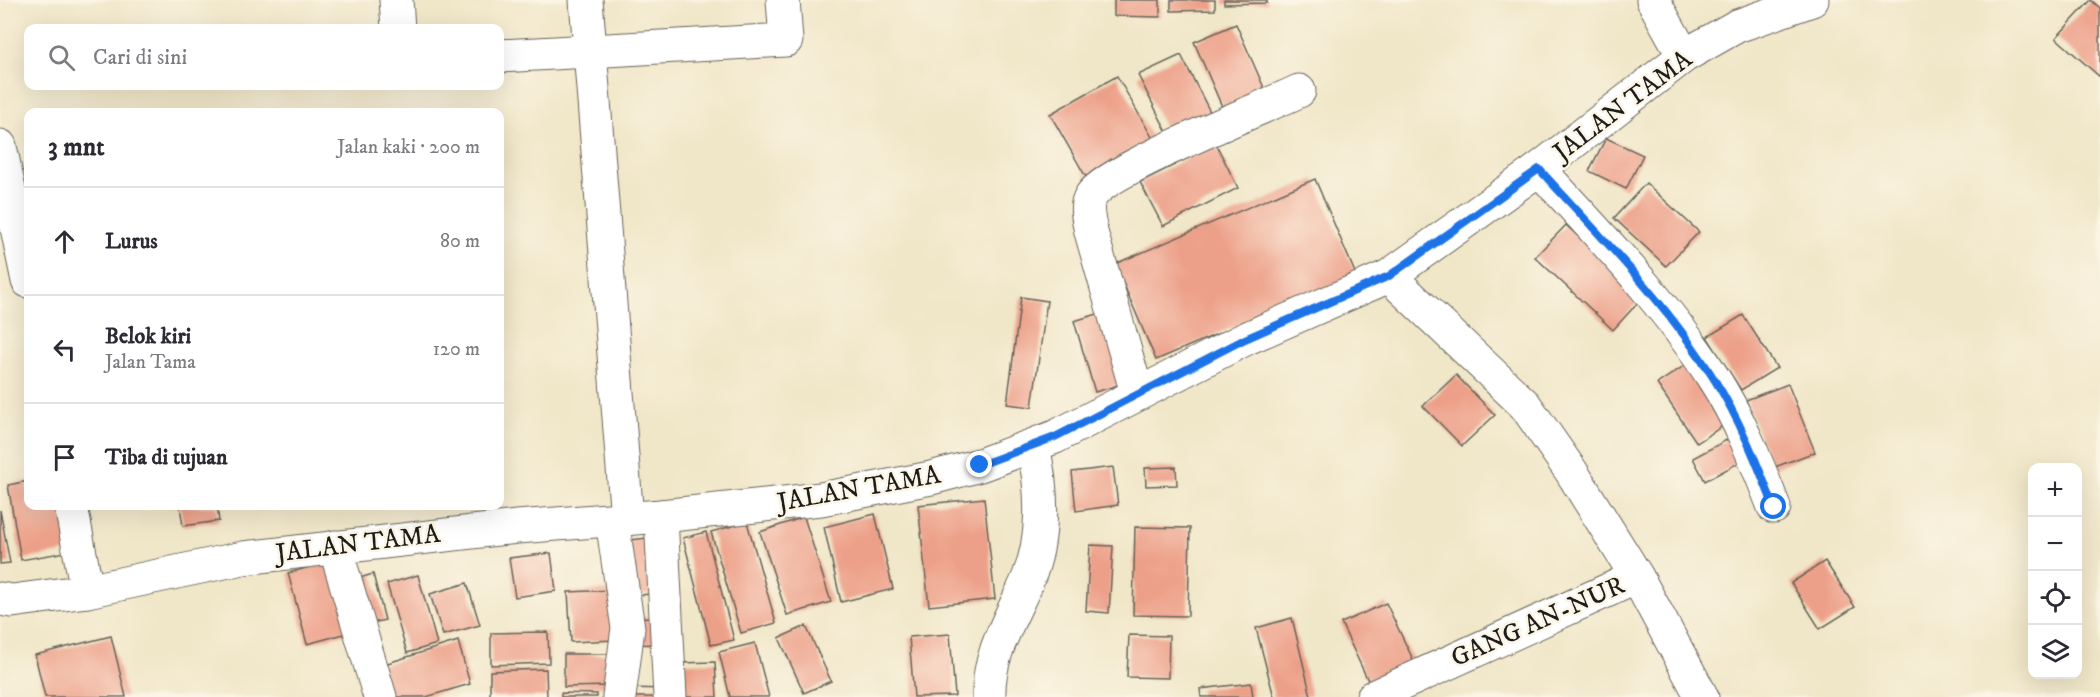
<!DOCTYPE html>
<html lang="id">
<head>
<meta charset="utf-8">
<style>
  body { margin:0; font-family:"IM FELL DW Pica",serif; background:#f7f7f7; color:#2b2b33 }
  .controls { position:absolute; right:18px; bottom:18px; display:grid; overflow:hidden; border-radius:12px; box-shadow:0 6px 24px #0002 }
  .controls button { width:54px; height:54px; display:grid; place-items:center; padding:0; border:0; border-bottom:2px solid #e1e1e2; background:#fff; color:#2b2b33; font:30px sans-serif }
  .stop { position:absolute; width:18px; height:18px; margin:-14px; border:4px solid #1a73e8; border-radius:50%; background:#fff }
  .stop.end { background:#1a73e8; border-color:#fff; box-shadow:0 2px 6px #0008 }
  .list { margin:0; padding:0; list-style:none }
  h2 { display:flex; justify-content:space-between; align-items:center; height:78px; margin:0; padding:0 24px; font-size:26px }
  h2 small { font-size:20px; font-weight:400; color:#7c7c81 }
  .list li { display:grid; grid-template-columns:39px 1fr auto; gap:18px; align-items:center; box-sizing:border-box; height:108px; padding:0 24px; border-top:2px solid #e1e1e2 }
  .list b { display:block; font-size:22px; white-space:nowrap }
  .list p { margin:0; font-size:20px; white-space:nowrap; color:#7c7c81 }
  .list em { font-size:20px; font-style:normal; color:#7c7c81 }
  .icon { flex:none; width:33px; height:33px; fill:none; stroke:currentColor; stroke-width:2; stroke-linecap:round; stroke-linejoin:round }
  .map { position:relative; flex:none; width:2100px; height:697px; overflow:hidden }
  .search { position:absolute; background:#fff; box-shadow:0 6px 24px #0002; left:24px; top:24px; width:480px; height:66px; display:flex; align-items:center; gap:15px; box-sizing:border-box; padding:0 21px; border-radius:12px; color:#7c7c81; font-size:22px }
  .panel { position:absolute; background:#fff; box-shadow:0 6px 24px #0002; left:24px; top:108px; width:480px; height:402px; border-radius:12px }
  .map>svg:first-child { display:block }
  .building { fill:#eda089 }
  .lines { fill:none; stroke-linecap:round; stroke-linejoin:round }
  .street-casing { stroke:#666358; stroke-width:35 }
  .street { stroke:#fff; stroke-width:33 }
  .route { stroke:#1a73e8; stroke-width:8 }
  .labels { text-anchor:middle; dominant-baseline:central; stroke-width:5; stroke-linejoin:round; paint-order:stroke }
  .street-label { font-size:26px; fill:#1c1c1c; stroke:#fcf5e5 }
</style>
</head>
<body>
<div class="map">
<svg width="2100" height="697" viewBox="0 0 2100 697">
  <rect width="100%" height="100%" fill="#fcf5e5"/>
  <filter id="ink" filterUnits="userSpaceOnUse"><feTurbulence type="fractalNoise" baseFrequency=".0167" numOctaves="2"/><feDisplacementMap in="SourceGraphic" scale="12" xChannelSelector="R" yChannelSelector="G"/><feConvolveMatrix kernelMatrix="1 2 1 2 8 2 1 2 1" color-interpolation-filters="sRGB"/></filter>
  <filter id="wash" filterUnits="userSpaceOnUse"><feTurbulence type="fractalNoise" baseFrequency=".008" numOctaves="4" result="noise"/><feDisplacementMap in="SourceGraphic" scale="24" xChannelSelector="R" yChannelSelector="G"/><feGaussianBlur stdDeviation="1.35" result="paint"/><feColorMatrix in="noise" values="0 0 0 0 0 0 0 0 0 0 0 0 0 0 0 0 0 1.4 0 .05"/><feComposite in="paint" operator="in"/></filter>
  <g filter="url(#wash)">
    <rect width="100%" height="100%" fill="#f0e6c8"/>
    <g id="blocks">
      <g class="building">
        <polygon points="1114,0 1160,0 1160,17 1114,16"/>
        <polygon points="1171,0 1215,0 1215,10 1171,11"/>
        <polygon points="1224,0 1267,0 1267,3 1224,4"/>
        <polygon points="2091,0 2100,8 2100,77 2056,38"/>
        <polygon points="1236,24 1265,90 1223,109 1194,42"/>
        <polygon points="1181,55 1210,112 1167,132 1138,75"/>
        <polygon points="1117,76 1157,146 1090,184 1050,114"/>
        <polygon points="1606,138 1643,155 1626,189 1589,171"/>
        <polygon points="1216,144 1238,188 1163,226 1140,182"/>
        <polygon points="1315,179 1356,275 1156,360 1115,264"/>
        <polygon points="1646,183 1699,232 1666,266 1614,218"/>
        <polygon points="1566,225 1643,297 1613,330 1535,257"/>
        <polygon points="1021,297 1047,301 1032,407 1007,404"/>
        <polygon points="1111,310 1132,381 1095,392 1074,321"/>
        <polygon points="1743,315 1777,368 1741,390 1707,337"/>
        <polygon points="1693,360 1733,419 1697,443 1657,384"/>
        <polygon points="1456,375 1495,415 1462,446 1423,406"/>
        <polygon points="1788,384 1815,452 1772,468 1746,400"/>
        <polygon points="1732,437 1744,460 1705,481 1693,458"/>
        <polygon points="1113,467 1118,505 1076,511 1072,472"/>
        <polygon points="1176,467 1177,485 1146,486 1145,468"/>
        <polygon points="28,481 28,506 64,506 72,551 21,560 8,485"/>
        <polygon points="984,498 995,599 929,606 918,505"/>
        <polygon points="180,506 217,506 219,521 183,526"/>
        <polygon points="0,510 10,563 0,564"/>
        <polygon points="875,514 893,589 841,602 824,527"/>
        <polygon points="804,517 831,602 787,615 760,532"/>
        <polygon points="747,522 776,623 741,633 711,532"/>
        <polygon points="1135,527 1190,528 1188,616 1133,615"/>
        <polygon points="706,532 734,640 711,645 683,538"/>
        <polygon points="656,537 662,593 628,596 622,541"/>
        <polygon points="1090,545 1113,546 1109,613 1086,611"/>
        <polygon points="551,553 556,591 515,597 509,558"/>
        <polygon points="336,560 355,631 307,644 288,573"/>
        <polygon points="1825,561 1855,607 1820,629 1791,583"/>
        <polygon points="373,574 385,620 364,625 353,580"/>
        <polygon points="418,575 437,644 407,653 387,584"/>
        <polygon points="467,583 480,625 443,635 430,594"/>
        <polygon points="613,590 615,640 571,642 568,592"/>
        <polygon points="1386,603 1418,670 1373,691 1341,623"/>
        <polygon points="636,617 666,618 665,645 635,644"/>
        <polygon points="1292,618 1311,696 1274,697 1256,628"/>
        <polygon points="806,626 831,681 804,693 779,638"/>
        <polygon points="548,632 549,663 491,665 491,633"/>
        <polygon points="950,634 955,696 914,697 909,637"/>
        <polygon points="1129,635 1169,636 1168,678 1127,677"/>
        <polygon points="111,636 126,697 45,697 35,655"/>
        <polygon points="458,641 470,684 426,697 384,697 375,667"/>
        <polygon points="755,643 769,697 730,697 719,652"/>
        <polygon points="564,654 612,654 612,686 564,687"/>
        <polygon points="715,662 717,697 682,697 680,663"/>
        <polygon points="546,669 547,697 490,697 490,671"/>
        <polygon points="1251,683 1253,697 1201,697 1200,689"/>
        <polygon points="628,688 666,689 666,697 627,697"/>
        <polygon points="561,693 597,694 597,697 561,697"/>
      </g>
    </g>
  </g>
  <g filter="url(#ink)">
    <use href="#blocks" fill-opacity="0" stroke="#666358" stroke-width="1.5"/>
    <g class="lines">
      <g class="street-casing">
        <g id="street">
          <polyline points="396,0 398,28"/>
          <polyline points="586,0 627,519"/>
          <polyline points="1653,0 1684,56"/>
          <polyline points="500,56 786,40 783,0"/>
          <polyline points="0,146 28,281"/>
          <path d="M1539,169c61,67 126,133 175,210 25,39 43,84 60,128"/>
          <polyline points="1389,276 1525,405 1571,471 1637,577 1702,697"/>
          <path d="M1137,393l-46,-161c-2,-12 -7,-26 0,-36 16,-27 172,-88 208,-105"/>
          <polyline points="71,506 87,591"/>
          <polyline points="661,516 670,697"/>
          <polyline points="612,520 628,628 619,697"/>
          <polyline points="335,547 380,697"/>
          <polyline points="0,599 12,601 87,591 243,558 517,527 661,516 821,499 931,478 980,465 1055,437 1245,339 1389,276 1539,169 1684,56 1737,26 1812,0"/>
          <path d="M989,697c-2,-42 23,-80 39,-118 17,-41 15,-90 5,-132"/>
          <polyline points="1373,697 1637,577"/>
        </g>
      </g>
      <use href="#street" class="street"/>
    </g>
  </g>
  <g class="lines" filter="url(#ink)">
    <path class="route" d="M980,465l75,-28 190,-98 144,-63 150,-107c61,67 127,133 175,210 25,39 43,84 60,128"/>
  </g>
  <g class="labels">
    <g class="street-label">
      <text transform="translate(1623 106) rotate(-37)">JALAN TAMA</text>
      <text transform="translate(859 489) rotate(-10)">JALAN TAMA</text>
      <text transform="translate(358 544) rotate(-7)">JALAN TAMA</text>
      <text transform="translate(1538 622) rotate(-24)">GANG AN-NUR</text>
    </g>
  </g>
</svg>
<div class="controls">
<button>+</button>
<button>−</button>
<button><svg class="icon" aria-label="locate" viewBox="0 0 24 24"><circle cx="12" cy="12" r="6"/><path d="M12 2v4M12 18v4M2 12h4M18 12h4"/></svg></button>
<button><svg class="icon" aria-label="layers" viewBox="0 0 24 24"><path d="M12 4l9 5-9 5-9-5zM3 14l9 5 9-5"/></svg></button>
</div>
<div class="stop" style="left:1774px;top:507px"></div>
<div class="stop end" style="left:980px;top:465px"></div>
<div class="search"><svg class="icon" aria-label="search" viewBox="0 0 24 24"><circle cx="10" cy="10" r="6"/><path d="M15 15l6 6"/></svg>Cari di sini</div>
<section class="panel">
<h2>3 mnt<small>Jalan kaki · 200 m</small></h2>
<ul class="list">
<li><svg class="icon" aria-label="ahead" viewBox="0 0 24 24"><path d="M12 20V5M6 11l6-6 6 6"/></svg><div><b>Lurus</b></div><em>80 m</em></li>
<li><svg class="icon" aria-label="left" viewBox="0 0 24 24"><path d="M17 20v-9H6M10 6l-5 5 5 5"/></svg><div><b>Belok kiri</b><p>Jalan Tama</p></div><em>120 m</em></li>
<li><svg class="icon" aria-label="arrive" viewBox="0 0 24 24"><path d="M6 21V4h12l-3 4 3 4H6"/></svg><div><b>Tiba di tujuan</b></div></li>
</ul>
</section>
</div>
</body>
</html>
